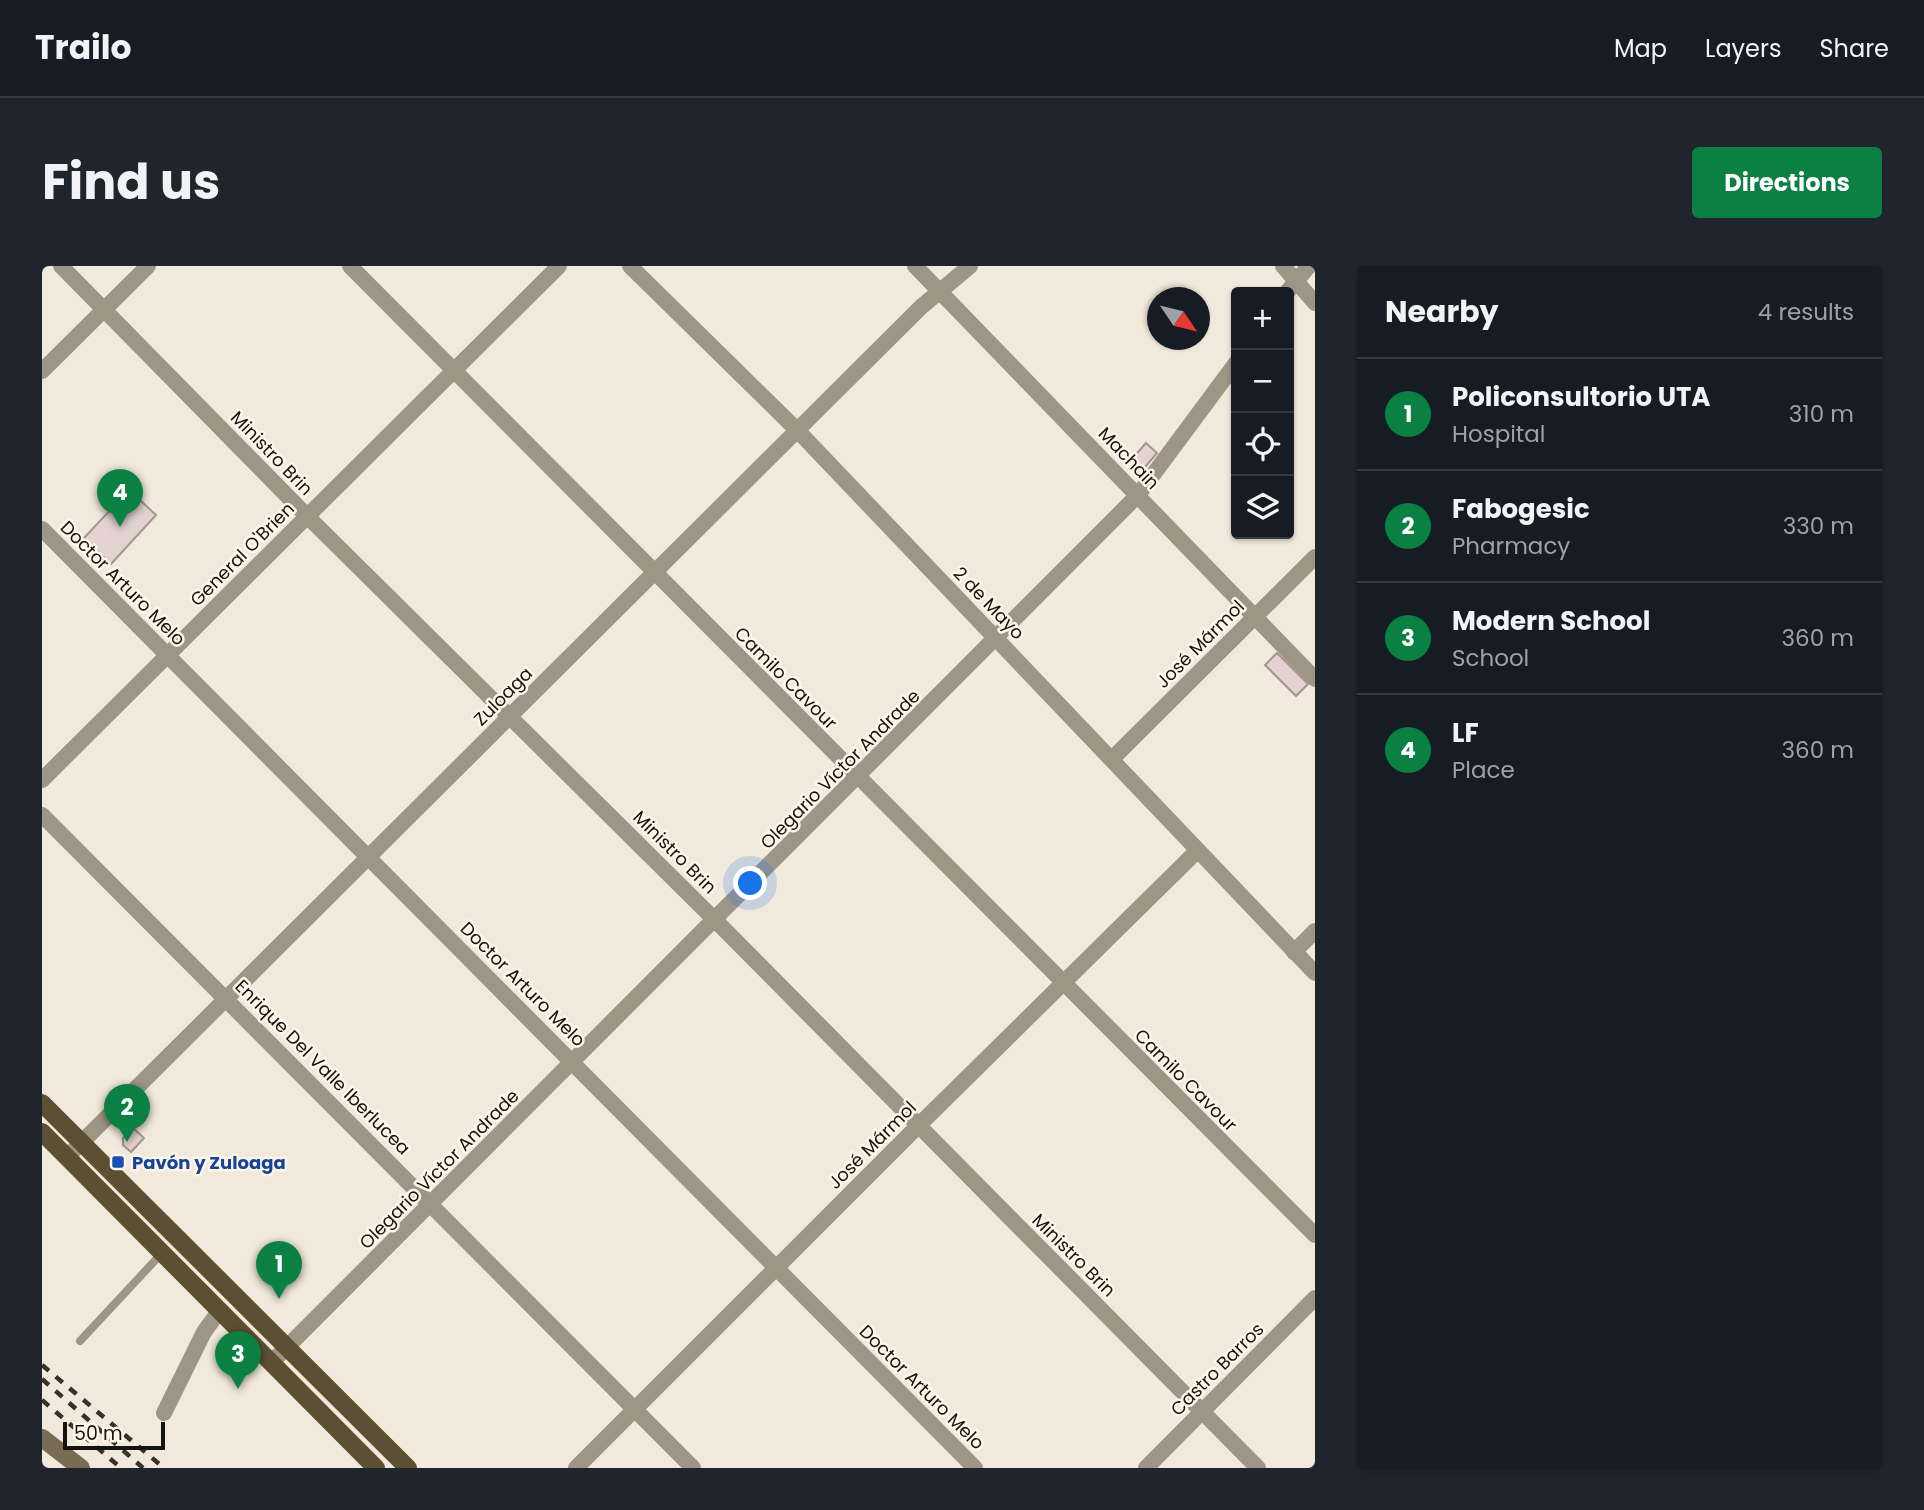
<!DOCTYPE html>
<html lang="en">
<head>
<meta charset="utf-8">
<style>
  body { margin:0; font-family:Poppins,sans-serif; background:#20242c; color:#f1f3f6 }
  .controls { position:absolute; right:21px; top:21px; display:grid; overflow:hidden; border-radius:7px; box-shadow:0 2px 5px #0004 }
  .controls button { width:63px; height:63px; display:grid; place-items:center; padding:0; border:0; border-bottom:2px solid #363941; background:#171b24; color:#f1f3f6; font:35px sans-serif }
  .compass { position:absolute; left:1105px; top:21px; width:63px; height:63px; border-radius:50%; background:#171b24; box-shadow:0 2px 5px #0004; rotate:125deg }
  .scale { position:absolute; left:21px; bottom:18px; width:102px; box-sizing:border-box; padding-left:7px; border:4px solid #16130f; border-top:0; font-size:19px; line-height:24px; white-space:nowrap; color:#16130f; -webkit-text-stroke:5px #fef6e9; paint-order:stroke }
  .you { position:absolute; left:709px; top:618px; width:24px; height:24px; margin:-18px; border:5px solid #fff; border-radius:50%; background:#1a73e8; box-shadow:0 0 0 10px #1a73e833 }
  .badge { display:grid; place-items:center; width:46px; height:46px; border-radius:50%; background:#0b8043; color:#fff; font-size:23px; font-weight:700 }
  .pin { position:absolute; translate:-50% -58px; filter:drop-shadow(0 2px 4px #0008) }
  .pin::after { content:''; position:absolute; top:37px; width:24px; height:21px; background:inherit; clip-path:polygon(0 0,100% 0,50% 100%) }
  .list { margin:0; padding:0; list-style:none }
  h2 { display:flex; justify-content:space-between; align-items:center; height:91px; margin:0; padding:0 28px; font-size:30px }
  h2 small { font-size:23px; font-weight:400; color:#9ea1a6 }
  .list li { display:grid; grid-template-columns:46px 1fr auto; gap:21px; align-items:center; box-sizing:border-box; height:112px; padding:0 28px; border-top:2px solid #363941 }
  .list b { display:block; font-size:26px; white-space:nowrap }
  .list p { margin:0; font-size:23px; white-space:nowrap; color:#9ea1a6 }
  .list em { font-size:23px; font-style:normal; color:#9ea1a6 }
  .icon { flex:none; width:38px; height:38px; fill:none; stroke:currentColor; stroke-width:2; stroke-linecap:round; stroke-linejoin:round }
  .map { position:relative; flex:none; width:1273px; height:1202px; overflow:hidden; border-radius:7px }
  header { display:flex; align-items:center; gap:42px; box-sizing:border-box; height:98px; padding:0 35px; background:#171b24; border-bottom:2px solid #363941 }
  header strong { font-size:33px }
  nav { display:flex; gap:38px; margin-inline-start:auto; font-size:24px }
  .intro { display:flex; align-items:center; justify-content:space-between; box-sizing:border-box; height:168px; padding:0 42px }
  h1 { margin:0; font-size:49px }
  .button { padding:18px 32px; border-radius:7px; background:#0b8043; color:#fff; font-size:24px; font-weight:700 }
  main { display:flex; gap:42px; padding:0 42px }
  aside { flex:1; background:#171b24; border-radius:7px; box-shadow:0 2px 5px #0004 }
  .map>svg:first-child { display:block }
  .building { fill:#e3d2cf; stroke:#a49492; stroke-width:2 }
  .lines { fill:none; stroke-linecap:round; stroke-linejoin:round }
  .lane { stroke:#9d9585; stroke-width:8 }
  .street { stroke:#9d9585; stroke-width:16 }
  .secondary { stroke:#786d54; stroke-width:18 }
  .primary { stroke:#5d5032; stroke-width:18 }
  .rail { stroke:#35322c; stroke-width:4.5; stroke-dasharray:9 9; stroke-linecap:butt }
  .transit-dot { fill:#1a4fb4; stroke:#fef6e9; stroke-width:2.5 }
  .labels { text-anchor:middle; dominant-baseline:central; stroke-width:5; stroke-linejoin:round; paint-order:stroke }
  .street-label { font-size:18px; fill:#16130f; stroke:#fef6e9 }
  .transit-label { font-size:18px; font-weight:bold; fill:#164399; stroke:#fef6e9; text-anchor:start }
</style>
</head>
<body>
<header>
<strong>Trailo</strong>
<nav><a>Map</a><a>Layers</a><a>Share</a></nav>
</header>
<div class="intro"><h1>Find us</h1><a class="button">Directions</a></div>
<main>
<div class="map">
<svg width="1273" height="1202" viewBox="0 0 1273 1202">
  <rect width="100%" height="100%" fill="#f1e9db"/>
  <g class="building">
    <polygon points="1104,177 1115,187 1104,200 1098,200 1090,193"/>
    <polygon points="87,224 114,249 69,298 42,272"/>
    <polygon points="1235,387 1266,418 1254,430 1223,399"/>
    <polygon points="91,862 102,872 89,886 81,879 81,872"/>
  </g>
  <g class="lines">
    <polyline class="lane" points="38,1075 120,987"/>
    <g class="street">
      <polyline points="19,0 265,250 673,654 1216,1202"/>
      <polyline points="308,0 1273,969"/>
      <polyline points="588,0 756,165 1273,707"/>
      <polyline points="873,0 1273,413"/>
      <polyline points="1241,0 1273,37"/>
      <polyline points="1245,26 1267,0"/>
      <polyline points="0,105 106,0"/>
      <polyline points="0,263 933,1202"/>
      <polyline points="1070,493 1273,291"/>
      <polyline points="0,514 517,0"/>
      <polyline points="0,549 651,1202"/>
      <polyline points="1252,686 1273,665"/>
      <polyline points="25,891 879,41 928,0"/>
      <polyline points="230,1096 1096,229 1194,97"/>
      <polyline points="122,1147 162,1066 178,1044"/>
      <polyline points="534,1202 876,860 1155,585"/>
      <polyline points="1104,1202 1273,1032"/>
    </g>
    <polyline class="secondary" points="0,1172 39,1202"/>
    <g class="primary">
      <polyline points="0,837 366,1202"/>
      <polyline points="0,866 334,1202"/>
    </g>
    <g class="rail">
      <polyline points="0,1099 122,1202"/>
      <polyline points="0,1113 101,1202"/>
      <polyline points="0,1134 79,1202"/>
    </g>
  </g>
  <rect class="transit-dot" x="69" y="889" width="14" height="14" rx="3.5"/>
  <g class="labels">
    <g class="street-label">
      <text transform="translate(230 187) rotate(46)">Ministro Brin</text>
      <text transform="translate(1087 192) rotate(46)">Machain</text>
      <text transform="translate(200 288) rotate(-45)">General O'Brien</text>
      <text transform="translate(81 317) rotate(45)">Doctor Arturo Melo</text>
      <text transform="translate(947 337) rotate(46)">2 de Mayo</text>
      <text transform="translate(1158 378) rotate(-45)">José Mármol</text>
      <text transform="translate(744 412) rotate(45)">Camilo Cavour</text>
      <text transform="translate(461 430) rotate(-45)">Zuloaga</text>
      <text transform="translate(798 503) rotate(-45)">Olegario Víctor Andrade</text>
      <text transform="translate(633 586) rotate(45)">Ministro Brin</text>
      <text transform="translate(481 718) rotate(45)">Doctor Arturo Melo</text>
      <text transform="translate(281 801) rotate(45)">Enrique Del Valle Iberlucea</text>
      <text transform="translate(1144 814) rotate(45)">Camilo Cavour</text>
      <text transform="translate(830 879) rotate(-45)">José Mármol</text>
      <text transform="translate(397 903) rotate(-45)">Olegario Víctor Andrade</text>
      <text transform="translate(1032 989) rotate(45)">Ministro Brin</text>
      <text transform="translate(1175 1103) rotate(-45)">Castro Barros</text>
      <text transform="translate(880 1121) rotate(45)">Doctor Arturo Melo</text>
    </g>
    <g class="transit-label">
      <text x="90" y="896">Pavón y Zuloaga</text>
    </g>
  </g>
</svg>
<div class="controls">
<button>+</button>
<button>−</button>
<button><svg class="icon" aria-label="locate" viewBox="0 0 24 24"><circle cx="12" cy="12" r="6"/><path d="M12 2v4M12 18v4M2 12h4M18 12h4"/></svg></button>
<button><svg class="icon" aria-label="layers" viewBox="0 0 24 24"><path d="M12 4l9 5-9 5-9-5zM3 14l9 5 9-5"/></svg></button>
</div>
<svg class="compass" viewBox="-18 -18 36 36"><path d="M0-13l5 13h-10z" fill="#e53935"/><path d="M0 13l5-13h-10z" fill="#9ea1a6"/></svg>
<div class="scale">50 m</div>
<div class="you"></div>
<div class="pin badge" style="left:237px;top:1033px">1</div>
<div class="pin badge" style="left:85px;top:876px">2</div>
<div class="pin badge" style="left:196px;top:1123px">3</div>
<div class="pin badge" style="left:78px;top:261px">4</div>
</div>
<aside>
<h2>Nearby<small>4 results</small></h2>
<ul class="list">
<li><span class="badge">1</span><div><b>Policonsultorio UTA</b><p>Hospital</p></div><em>310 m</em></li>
<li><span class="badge">2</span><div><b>Fabogesic</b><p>Pharmacy</p></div><em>330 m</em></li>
<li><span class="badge">3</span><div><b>Modern School</b><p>School</p></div><em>360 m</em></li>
<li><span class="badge">4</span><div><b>LF</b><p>Place</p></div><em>360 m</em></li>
</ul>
</aside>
</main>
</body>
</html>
